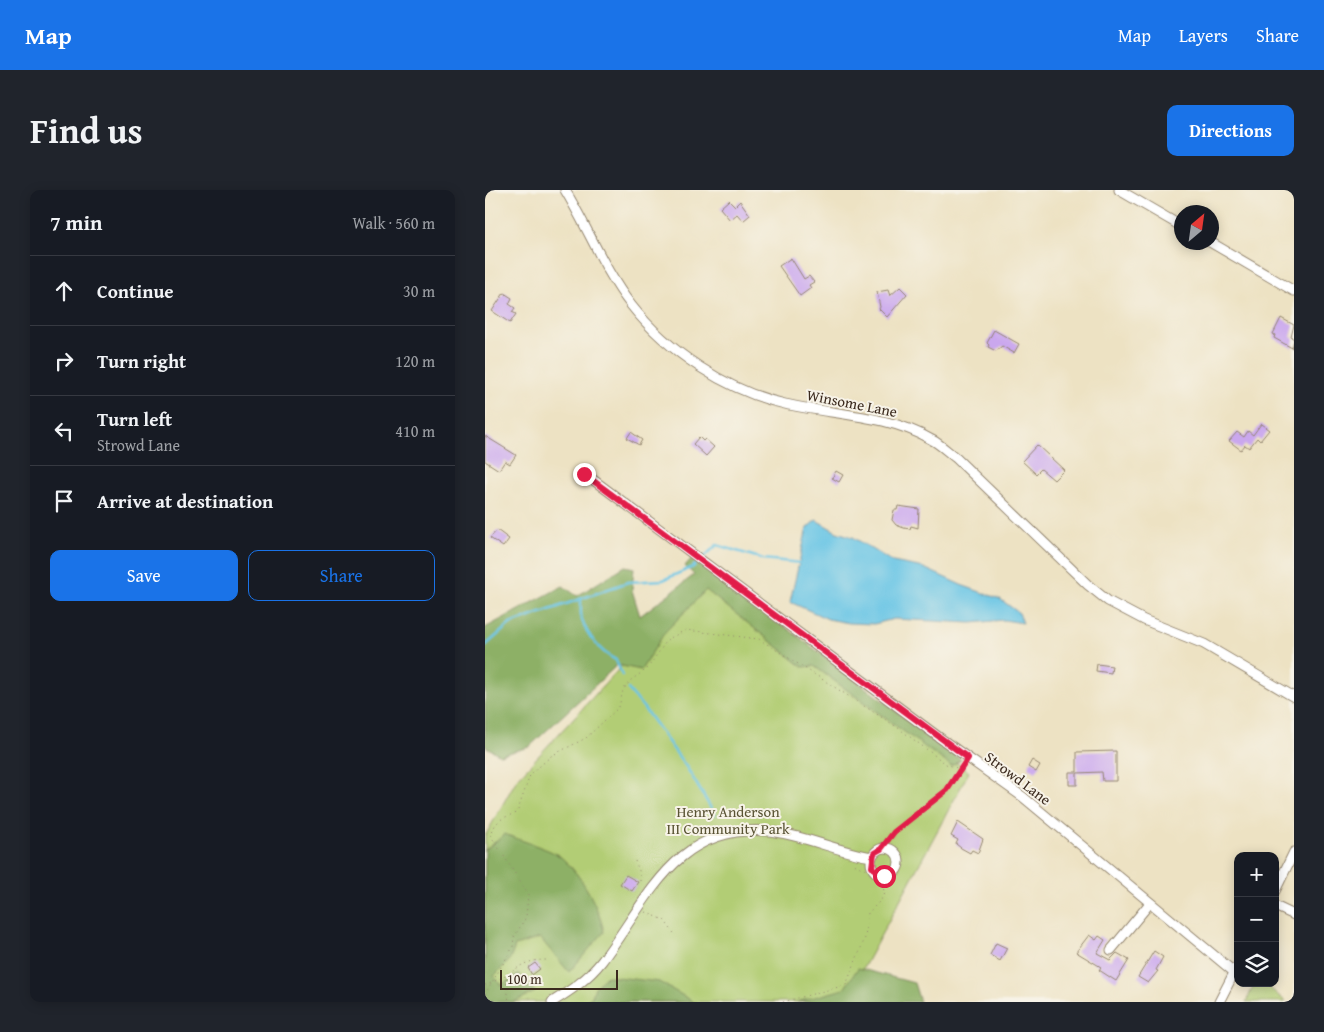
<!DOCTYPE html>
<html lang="en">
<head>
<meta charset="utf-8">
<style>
  body { margin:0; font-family:"Gentium Book Plus",serif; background:#20242c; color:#f1f3f6 }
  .controls { position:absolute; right:15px; bottom:15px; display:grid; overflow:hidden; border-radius:10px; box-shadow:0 2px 12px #0003 }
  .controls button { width:45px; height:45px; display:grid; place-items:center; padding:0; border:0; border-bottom:1px solid #363941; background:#171b24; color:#f1f3f6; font:25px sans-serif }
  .compass { position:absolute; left:689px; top:15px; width:45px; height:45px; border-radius:50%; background:#171b24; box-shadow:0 2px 12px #0003; rotate:29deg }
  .scale { position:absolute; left:15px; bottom:12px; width:118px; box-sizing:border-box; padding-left:5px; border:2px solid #3b2a1e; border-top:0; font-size:14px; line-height:18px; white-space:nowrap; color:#3b2a1e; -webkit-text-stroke:4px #f7f3e8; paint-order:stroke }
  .stop { position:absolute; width:15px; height:15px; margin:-11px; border:4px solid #e11d48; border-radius:50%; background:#fff }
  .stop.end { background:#e11d48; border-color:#fff; box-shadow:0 1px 5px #0008 }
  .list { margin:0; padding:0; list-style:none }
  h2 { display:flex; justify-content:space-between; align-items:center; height:65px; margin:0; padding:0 20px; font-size:21px }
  h2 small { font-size:16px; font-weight:400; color:#9ea1a6 }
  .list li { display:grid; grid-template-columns:32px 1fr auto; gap:15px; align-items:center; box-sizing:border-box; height:70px; padding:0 20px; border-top:1px solid #363941 }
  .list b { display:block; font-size:19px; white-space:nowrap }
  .list p { margin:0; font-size:16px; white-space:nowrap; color:#9ea1a6 }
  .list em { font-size:16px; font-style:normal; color:#9ea1a6 }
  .actions { display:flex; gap:10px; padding:15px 20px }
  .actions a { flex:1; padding:11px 0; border:1px solid #1a73e8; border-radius:10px; text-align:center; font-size:18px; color:#1a73e8 }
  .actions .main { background:#1a73e8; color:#fff }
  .icon { flex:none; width:28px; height:28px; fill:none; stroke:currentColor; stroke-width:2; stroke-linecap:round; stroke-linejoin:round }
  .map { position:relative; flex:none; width:809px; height:812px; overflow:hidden; border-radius:10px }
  header { display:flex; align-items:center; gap:30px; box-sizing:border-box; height:70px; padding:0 25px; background:#1a73e8; color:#fff }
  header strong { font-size:24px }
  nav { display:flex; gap:28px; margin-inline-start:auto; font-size:18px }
  .intro { display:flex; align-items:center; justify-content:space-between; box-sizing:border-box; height:120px; padding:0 30px }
  h1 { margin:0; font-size:35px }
  .button { padding:12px 22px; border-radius:10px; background:#1a73e8; color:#fff; font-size:18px; font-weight:700 }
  main { display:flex; gap:30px; padding:0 30px }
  aside { flex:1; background:#171b24; border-radius:10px; box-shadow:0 2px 12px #0003 }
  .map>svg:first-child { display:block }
  .green { fill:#b2cd74; stroke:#767c49 }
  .forest { fill:#8db066; stroke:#646d42 }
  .water { fill:#67c5e5; stroke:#517882 }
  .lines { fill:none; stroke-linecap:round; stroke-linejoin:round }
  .stream { stroke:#67c5e5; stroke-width:2.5 }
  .building { fill:#caa7ee }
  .minor-casing { stroke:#948670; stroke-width:11 }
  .path { stroke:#948670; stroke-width:1; stroke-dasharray:1 4; stroke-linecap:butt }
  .minor { stroke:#fff; stroke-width:9 }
  .route { stroke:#e11d48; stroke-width:6 }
  .labels { text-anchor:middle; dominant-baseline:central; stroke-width:4; stroke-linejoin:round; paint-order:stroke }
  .street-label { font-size:15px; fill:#3b2a1e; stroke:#f7f3e8 }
  .park-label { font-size:15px; fill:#595334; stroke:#f7f3e8 }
</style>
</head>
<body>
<header>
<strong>Map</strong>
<nav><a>Map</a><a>Layers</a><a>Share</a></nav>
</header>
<div class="intro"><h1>Find us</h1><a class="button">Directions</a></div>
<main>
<aside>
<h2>7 min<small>Walk · 560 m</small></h2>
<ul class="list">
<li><svg class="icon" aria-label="ahead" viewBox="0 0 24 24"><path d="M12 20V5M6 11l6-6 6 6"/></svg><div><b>Continue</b></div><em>30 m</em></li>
<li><svg class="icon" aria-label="right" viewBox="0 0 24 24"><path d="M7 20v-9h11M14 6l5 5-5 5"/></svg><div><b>Turn right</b></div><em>120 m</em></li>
<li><svg class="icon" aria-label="left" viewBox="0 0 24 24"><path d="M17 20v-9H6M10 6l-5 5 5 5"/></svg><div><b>Turn left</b><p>Strowd Lane</p></div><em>410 m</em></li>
<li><svg class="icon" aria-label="arrive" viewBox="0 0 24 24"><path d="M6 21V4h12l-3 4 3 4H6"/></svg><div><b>Arrive at destination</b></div></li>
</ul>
<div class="actions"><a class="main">Save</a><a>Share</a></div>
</aside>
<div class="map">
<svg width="809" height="812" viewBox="0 0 809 812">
  <rect width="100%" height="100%" fill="#f7f3e8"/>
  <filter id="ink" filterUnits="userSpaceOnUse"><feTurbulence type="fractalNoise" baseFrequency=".02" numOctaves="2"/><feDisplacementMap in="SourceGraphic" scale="10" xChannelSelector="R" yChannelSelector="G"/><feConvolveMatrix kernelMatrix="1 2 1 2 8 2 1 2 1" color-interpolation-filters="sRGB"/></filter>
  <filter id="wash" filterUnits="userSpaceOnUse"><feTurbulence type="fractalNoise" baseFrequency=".0096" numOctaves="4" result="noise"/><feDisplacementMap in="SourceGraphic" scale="20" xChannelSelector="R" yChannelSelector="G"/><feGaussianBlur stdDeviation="1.12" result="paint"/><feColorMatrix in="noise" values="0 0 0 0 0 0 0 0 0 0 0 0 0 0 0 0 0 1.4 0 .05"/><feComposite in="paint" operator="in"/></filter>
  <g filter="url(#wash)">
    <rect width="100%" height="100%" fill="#ede2c3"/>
    <g class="green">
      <polygon points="221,385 484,582 360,812 0,812 0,646 32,589"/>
      <polygon points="770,793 779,793 801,812 761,812"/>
    </g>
    <g class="forest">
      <polygon points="207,368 220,376 476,570 466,576 329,476 318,477 221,400 180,442 156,480 132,475 44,557 15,565 0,556 0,438 78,396 92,406 140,376 149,378 147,400 155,426 209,385 200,376"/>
      <path d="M20,644c13,6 49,16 57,24 21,19 36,48 42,74l-35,40 -29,-34 -25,8 -5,14 -16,16 7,9 18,-11 16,18 -21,10h-29v-152z"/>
      <polygon points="373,778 429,793 435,812 312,812 359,799"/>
      <polygon points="122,786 174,792 209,812 99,812 107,807 110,797"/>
    </g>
    <polygon class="water" points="331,330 352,342 368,347 408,372 439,378 476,395 515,409 534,423 538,433 519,430 486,433 409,429 389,434 364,433 343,429 305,412 322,338"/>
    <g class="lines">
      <g class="stream">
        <path d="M96,409c0,6 -1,15 1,21 5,15 19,33 34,40l6,15"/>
        <polyline points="0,456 25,434 143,392 178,390 208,377 232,355 278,369 316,373"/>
        <polyline points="143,499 158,517 202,578 230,625"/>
      </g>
    </g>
    <g id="blocks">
      <g class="building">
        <polygon points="244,10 250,16 255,11 265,25 258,31 252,24 245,30 235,18"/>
        <polygon points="306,68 319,89 324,86 329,92 324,95 326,98 315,106 294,76"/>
        <polygon points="415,97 422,104 402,127 394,119 395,117 392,102 403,100 405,106"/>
        <polygon points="19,103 27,108 24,114 30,118 27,122 31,124 25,133 7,121"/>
        <polygon points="796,128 809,135 806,147 809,149 807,158 789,148 790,145 788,144"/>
        <polygon points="509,140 534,154 529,163 517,156 511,161 503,157 504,155 502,153"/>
        <polygon points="776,234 784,240 775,251 772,248 764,258 760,255 756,260 744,251 752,242 759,247 763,241 768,245"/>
        <polygon points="146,242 157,250 154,255 142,248"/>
        <polygon points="0,246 31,265 25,274 20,271 14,280 0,271"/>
        <polygon points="214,247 218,251 220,249 229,257 221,266 208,254"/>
        <polygon points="552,255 579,280 569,290 556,279 551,284 537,271"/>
        <polygon points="351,281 358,285 354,292 347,288"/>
        <polygon points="413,316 434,319 433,338 426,336 425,339 419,338 411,335 407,330 409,320 412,320"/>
        <polygon points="12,340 24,349 18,357 5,348"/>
        <polygon points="612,474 627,476 626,483 611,481"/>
        <polygon points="631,561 631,591 618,591 617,582 592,583 592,595 584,595 584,582 592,582 592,562"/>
        <polygon points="547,570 555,575 551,582 543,577"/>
        <polygon points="473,632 498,649 493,663 487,660 485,663 476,658 471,654 473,650 466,646"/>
        <polygon points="141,685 153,692 147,701 135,694"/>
        <polygon points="604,745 611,750 614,746 620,750 612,763 625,770 632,763 644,770 631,791 614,780 616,777 591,762"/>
        <polygon points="511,753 522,758 515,771 505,765"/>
        <polygon points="669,761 678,767 671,780 673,781 663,793 653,787"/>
        <polygon points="50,773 55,779 47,785 43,778"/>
      </g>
    </g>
  </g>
  <g filter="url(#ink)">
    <use href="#blocks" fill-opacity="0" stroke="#948670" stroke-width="1"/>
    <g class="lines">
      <g class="minor-casing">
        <g id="minor">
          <path d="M80,0c23,38 39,80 66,115 37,47 96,86 154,99 48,11 103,10 147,36 8,4 16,12 24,18l132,127 20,16 36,19 60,24 90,53"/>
          <polyline points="634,0 696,36"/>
          <polyline points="725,52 809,101"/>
          <polyline points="99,283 455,548 538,607 749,782"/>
          <circle cx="400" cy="672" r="14"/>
          <polyline points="790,701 809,662"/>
          <polyline points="790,716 809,725"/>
          <polyline points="626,760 665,713"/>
          <path d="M67,812c18,-11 36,-23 50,-41 47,-62 73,-137 166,-130 33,3 70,21 104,26"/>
          <polyline points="734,812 753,775"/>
        </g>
      </g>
      <g class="path">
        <polyline points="396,659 409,642 463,600 478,574"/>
        <polyline points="150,671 155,683 155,694"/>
        <polyline points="161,722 179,730 191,746"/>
        <polyline points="21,788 24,812"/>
        <path d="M10,791c24,-10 23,-21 52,-21"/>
        <polyline points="0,795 6,793"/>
        <path d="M0,804l28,-47 1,-10 12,-20 2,-23 -37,-58c3,-15 12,-19 26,-23l13,-38 21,-19 35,-18 33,-31 4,-17 8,-10 16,-11 21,-30 18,-9 73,9 138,88 49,37 14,5"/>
        <polyline points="298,812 361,795 380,748 383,723 396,710 399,703 398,693 383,681 369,674"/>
      </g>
      <use href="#minor" class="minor"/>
    </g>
  </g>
  <g class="lines" filter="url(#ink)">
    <polyline class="route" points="99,284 483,568 462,600 409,642 396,659 389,663 387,677 393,683 399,686"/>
  </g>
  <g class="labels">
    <g class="street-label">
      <text transform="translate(367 213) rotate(11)">Winsome Lane</text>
      <text transform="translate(533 588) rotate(37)">Strowd Lane</text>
    </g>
    <g class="park-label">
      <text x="243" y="621">Henry Anderson<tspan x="243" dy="17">III Community Park</tspan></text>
    </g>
  </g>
</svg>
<div class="controls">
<button>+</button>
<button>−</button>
<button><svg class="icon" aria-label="layers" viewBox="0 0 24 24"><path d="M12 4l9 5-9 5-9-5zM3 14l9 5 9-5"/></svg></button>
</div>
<svg class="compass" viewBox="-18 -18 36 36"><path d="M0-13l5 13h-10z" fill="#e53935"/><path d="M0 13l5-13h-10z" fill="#9ea1a6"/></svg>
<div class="scale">100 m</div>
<div class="stop" style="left:399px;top:686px"></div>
<div class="stop end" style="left:99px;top:284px"></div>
</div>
</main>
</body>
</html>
